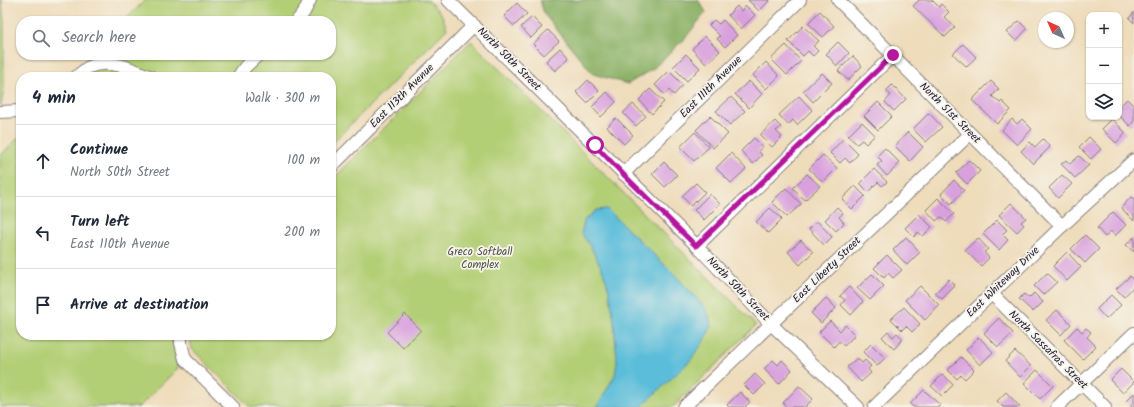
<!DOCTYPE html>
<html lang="en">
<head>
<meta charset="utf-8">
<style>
  body { margin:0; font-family:Kalam,sans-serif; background:#f2f2f3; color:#1f2937 }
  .controls { position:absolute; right:12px; top:12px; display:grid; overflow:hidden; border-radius:8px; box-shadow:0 1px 3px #0004 }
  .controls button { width:36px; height:36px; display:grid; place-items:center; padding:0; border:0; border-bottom:1px solid #e0e1e3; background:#fff; color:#1f2937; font:20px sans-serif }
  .compass { position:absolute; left:1038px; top:12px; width:36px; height:36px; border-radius:50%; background:#fff; box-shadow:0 1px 3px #0004; rotate:315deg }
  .stop { position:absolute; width:12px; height:12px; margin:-9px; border:3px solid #b5179e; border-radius:50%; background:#fff }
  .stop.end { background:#b5179e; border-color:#fff; box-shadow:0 1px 4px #0008 }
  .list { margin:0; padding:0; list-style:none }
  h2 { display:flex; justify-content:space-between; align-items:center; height:52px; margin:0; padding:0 16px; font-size:17px }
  h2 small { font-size:13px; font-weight:400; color:#747a83 }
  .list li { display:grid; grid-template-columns:26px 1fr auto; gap:12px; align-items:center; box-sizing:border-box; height:72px; padding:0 16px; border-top:1px solid #e0e1e3 }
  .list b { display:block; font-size:15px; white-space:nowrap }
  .list p { margin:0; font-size:13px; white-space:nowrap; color:#747a83 }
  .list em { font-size:13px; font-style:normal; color:#747a83 }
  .icon { flex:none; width:22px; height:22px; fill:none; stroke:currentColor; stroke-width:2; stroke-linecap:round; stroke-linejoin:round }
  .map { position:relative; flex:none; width:1134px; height:407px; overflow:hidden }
  .search { position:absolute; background:#fff; box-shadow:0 1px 3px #0004; left:16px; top:16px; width:320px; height:44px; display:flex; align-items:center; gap:10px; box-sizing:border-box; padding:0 14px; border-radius:16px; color:#747a83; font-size:15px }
  .panel { position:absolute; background:#fff; box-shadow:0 1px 3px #0004; left:16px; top:72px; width:320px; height:268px; border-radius:16px }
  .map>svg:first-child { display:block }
  .green { fill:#b2cf76; stroke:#6a7858 }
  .forest { fill:#8db267; stroke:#586a51 }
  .water { fill:#5bbdda; stroke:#3e708a }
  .building { fill:#d8a1de }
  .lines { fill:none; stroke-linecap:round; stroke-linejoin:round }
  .minor-casing { stroke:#887f7a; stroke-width:14 }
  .minor { stroke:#fff; stroke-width:12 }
  .route { stroke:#b5179e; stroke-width:5 }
  .labels { text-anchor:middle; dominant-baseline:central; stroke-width:3.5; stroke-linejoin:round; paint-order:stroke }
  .street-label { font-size:11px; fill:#22223b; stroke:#f7f3e8 }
  .park-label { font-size:11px; fill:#4d564d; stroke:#f7f3e8 }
</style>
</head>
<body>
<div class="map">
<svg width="1134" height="407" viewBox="0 0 1134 407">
  <rect width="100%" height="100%" fill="#f7f3e8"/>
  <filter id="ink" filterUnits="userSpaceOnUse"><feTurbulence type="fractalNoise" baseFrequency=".025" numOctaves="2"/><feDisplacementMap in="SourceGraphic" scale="8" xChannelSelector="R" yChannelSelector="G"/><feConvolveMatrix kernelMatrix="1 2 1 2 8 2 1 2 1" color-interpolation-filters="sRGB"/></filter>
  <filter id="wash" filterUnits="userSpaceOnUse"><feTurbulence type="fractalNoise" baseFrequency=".012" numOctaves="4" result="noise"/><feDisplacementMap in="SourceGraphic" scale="16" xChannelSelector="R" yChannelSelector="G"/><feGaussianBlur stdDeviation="0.9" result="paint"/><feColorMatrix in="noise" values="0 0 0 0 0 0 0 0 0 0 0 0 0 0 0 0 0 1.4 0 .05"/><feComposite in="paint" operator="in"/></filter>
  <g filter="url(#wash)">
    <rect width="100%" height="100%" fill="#eedcba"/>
    <g class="green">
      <polygon points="0,0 2,0 4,22 4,89 1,106 0,106"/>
      <polygon points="145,0 428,0 442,15 447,29 331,144 331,77 82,77 93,55 331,55 331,21 124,21"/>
      <polygon points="471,41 756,325 673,407 250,407 192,349 189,335 331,335 331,181"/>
      <polygon points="21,135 21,335 171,335 178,368 139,407 0,407 0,156"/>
    </g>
    <polygon class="forest" points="540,0 698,0 706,12 686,37 654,68 628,84 593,74 544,14"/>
    <polygon class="water" points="607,209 678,278 698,300 706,309 712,323 706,338 690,361 641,407 597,407 615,375 617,362 614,321 609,290 603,271 590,246 581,233 585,219 596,210"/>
    <g id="blocks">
      <g class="building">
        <polygon points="748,0 770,0 759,11"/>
        <polygon points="919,0 932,0 939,7 941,4 949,12 944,17 955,27 945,37 913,6"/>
        <polygon points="517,3 527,14 514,26 504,16"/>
        <polygon points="737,6 741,11 746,6 755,15 741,29 728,15"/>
        <polygon points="820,11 834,26 823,37 808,23"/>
        <polygon points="1134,12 1134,23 1129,18"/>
        <polygon points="532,17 542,27 531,38 521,27"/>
        <polygon points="714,20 719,24 723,20 737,35 725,47 717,39 720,36 709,25"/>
        <polygon points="1019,21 1027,29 1016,41 1007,32"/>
        <polygon points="803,26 819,41 813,46 818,51 813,56 808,51 803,56 788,41"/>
        <polygon points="548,30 559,41 544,55 533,44"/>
        <polygon points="705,36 720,51 706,64 692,49"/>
        <polygon points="838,42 849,53 837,66 826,54"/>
        <polygon points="963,44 976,57 967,67 953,54"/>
        <polygon points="786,45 801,61 787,75 771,59"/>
        <polygon points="560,48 569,58 555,71 546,61"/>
        <polygon points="686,54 700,68 687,81 673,67"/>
        <polygon points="853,56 862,66 848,80 838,71"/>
        <polygon points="766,62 779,76 766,89 753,75"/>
        <polygon points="669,71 683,85 674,95 669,90 665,95 655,85"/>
        <polygon points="822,73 832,83 813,102 803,91"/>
        <polygon points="588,80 599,91 587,103 576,92"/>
        <polygon points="749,81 762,94 749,108 735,94"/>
        <polygon points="991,81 999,89 992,96 1000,103 1002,101 1011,110 997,124 972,100"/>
        <polygon points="892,85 906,99 894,111 885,102 891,95 886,91"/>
        <polygon points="650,89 664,102 652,114 639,100"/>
        <polygon points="607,92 616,102 601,117 592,107"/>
        <polygon points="799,96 812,110 797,125 793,120 788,125 779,115"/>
        <polygon points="731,97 745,111 730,125 716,111"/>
        <polygon points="1127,99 1134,106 1134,121 1130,126 1119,115 1119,107"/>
        <polygon points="878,102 892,116 878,130 864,116"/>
        <polygon points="633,104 646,116 636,126 623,113"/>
        <polygon points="929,113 942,127 926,142 913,129"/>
        <polygon points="710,116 728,134 713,148 696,130"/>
        <polygon points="616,118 633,135 624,144 607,127"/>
        <polygon points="1012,119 1017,124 1022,119 1032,129 1017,145 1002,130"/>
        <polygon points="1112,119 1126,133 1116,143 1102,129"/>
        <polygon points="775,121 781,127 776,131 782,137 772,147 760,135"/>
        <polygon points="862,122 875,135 866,144 862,140 857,144 848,136"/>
        <polygon points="695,132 709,147 694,161 680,147"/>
        <polygon points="908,132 923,147 910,161 895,146"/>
        <polygon points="1089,137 1101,149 1091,159 1079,147"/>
        <polygon points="754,138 763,147 758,151 762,155 753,164 741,151"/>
        <polygon points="843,139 858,154 850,163 845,158 840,163 830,153"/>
        <polygon points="1043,139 1050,147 1033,164 1021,151 1030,142 1035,147"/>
        <polygon points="885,148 900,163 887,176 877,165 882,161 877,156"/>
        <polygon points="731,153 746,169 731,183 716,168"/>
        <polygon points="823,155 837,168 823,182 809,169"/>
        <polygon points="1079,156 1089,165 1075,178 1061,164 1066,160 1070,164"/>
        <polygon points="969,160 980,171 967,184 956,173"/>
        <polygon points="664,162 677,175 665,187 652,174"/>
        <polygon points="874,169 887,182 882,186 878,182 868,192 860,183"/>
        <polygon points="807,174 820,186 805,200 793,188"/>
        <polygon points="1062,175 1072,184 1058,198 1049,188"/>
        <polygon points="954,180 964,190 951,204 941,194"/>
        <polygon points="696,183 705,192 691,206 682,196"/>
        <polygon points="855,186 865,196 852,209 842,199"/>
        <polygon points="786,188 801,204 787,217 772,202"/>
        <polygon points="710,194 720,204 704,220 694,210"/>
        <polygon points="1131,197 1134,199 1134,221 1121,208"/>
        <polygon points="938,198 954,214 946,222 941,217 936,221 926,210"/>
        <polygon points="1011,203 1026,218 1021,222 1024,225 1017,232 999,215"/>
        <polygon points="837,207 843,213 839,217 844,223 836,231 825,220"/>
        <polygon points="770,208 782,219 768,233 756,222"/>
        <polygon points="1113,212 1126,225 1115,236 1111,231 1105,237 1097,228"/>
        <polygon points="919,214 932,227 923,236 918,232 914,237 905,228"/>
        <polygon points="997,220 1007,230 1002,234 1008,240 999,250 983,234"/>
        <polygon points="817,221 832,237 824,245 809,229"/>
        <polygon points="1085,235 1099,249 1085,263 1071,249"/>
        <polygon points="906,237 920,252 907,265 893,250"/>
        <polygon points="1134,237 1134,252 1126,245"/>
        <polygon points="978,238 988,249 984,252 989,258 981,266 965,250"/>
        <polygon points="801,240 813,252 800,265 788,252"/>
        <polygon points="1067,252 1081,267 1067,281 1053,266"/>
        <polygon points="887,255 902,270 893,278 888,273 884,278 874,268"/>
        <polygon points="1047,273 1057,282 1043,295 1034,286"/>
        <polygon points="872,274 884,286 870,300 857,288"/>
        <polygon points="1130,276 1134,280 1134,286 1124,297 1116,289"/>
        <polygon points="949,279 955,286 942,299 935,293"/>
        <polygon points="920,286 939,305 925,320 905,300"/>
        <polygon points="849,287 863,302 851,315 841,305 845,300 840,296"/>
        <polygon points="1034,293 1043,302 1033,312 1019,299 1024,294 1029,298"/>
        <polygon points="1111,295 1121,305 1106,319 1097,309"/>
        <polygon points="826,298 836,308 821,323 811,313"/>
        <polygon points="904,307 920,324 912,332 906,326 902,330 891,319"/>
        <polygon points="1057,310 1071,324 1061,335 1046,320"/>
        <polygon points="405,314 421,330 403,348 387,332"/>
        <polygon points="999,318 1013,333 998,347 984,333"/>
        <polygon points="830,321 840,331 845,325 855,335 844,346 839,341 834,347 819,332"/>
        <polygon points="1077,327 1082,332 1086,328 1091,332 1087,337 1096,346 1083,359 1064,340"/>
        <polygon points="888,331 893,337 897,333 903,339 894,349 882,337"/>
        <polygon points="979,337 993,352 980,365 966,350"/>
        <polygon points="871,344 885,358 877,366 863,352"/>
        <polygon points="1015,351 1031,366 1020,377 1005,361"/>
        <polygon points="961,357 974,370 965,379 961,375 957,379 948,370"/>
        <polygon points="857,358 862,363 865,360 871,366 868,369 871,373 861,382 847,367"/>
        <polygon points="773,360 778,365 782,360 792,370 779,384 764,369"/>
        <polygon points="1121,369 1134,382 1123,393 1110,380"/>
        <polygon points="1037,370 1053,386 1040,399 1024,383"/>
        <polygon points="755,374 765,384 754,395 744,385"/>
        <polygon points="943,374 953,385 942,396 931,386"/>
        <polygon points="799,386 813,399 805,407 787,407 783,403"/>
        <polygon points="924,390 941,406 940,407 913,407 910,404"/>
        <polygon points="740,392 750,402 745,407 729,407 727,405"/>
        <polygon points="1006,392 1020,407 1003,407 997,401"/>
        <polygon points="1134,393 1134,407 1132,407 1126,401"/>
      </g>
    </g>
  </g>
  <g filter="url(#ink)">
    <use href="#blocks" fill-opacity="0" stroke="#887f7a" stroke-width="1"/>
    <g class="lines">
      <g class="minor-casing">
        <g id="minor">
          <polyline points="448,0 697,246 771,324 858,407"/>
          <polyline points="838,0 1062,226"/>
          <polyline points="297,21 304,12 310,0"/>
          <path d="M76,77c4,-3 9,-8 13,-10 19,-9 44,2 62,10"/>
          <polyline points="238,77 245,67 258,55"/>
          <polyline points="0,112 21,111"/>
          <polyline points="331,167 474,25"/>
          <polyline points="623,174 800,0"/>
          <polyline points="697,246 893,55"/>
          <polyline points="991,293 1105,407"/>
          <polyline points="181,335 181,343 185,359 233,407"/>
          <polyline points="684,407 970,134"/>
          <polyline points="874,407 1062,226 1134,160"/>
          <polyline points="1057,407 1134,333"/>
        </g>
      </g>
      <use href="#minor" class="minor"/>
    </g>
  </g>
  <g class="lines" filter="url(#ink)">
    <polyline class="route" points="595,145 623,174 696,246 893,55"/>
  </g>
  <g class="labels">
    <g class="street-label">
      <text transform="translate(509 59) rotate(45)">North 50th Street</text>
      <text transform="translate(711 87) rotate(-45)">East 111th Avenue</text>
      <text transform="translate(402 96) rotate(-45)">East 113th Avenue</text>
      <text transform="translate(950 113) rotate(45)">North 51st Street</text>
      <text transform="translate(827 270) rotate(-44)">East Liberty Street</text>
      <text transform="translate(1003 282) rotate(-44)">East Whiteway Drive</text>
      <text transform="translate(738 289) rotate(46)">North 50th Street</text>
      <text transform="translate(1048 350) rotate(45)">North Sassafras Street</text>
    </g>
    <g class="park-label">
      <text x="480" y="252">Greco Softball<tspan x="480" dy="13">Complex</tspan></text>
    </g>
  </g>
</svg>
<div class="controls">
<button>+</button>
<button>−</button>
<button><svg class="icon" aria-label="layers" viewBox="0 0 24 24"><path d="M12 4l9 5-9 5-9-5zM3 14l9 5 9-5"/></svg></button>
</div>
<svg class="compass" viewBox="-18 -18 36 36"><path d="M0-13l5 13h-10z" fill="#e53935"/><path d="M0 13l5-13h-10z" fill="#747a83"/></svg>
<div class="stop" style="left:595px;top:145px"></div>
<div class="stop end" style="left:893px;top:55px"></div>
<div class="search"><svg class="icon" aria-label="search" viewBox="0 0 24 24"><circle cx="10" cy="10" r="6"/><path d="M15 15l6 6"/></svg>Search here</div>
<section class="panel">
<h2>4 min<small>Walk · 300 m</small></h2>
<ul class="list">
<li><svg class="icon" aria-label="ahead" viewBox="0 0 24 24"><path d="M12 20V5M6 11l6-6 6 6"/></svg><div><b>Continue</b><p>North 50th Street</p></div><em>100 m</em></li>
<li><svg class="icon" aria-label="left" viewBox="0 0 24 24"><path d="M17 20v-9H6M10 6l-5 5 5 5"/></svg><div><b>Turn left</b><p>East 110th Avenue</p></div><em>200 m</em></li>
<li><svg class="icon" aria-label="arrive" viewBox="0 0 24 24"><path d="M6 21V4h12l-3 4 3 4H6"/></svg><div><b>Arrive at destination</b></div></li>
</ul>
</section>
</div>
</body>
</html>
